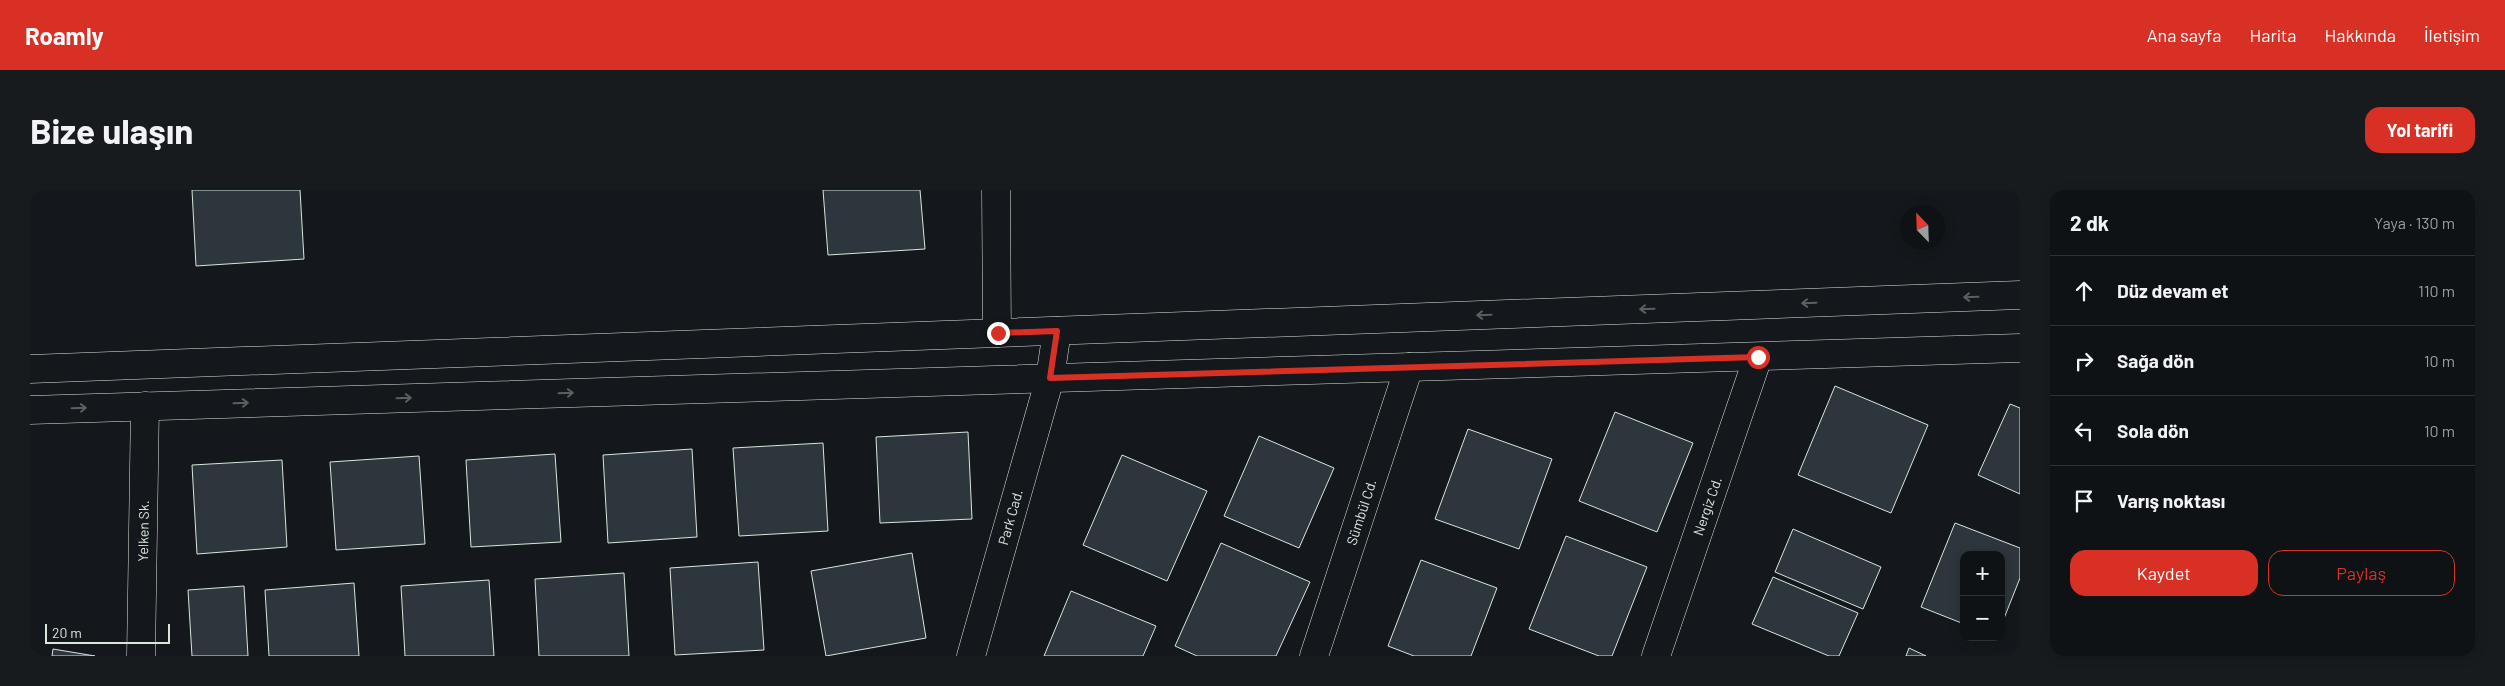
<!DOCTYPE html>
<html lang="tr">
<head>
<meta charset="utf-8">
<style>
  body { margin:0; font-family:Barlow,sans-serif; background:#181b1e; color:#f1f3f6 }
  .controls { position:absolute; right:15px; bottom:15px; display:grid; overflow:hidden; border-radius:10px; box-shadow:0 2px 12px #0003 }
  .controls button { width:45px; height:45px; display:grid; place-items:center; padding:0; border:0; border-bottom:1px solid #2f3234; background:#0f1215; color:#f1f3f6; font:25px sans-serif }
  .compass { position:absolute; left:1870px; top:15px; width:45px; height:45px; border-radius:50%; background:#0f1215; box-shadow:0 2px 12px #0003; rotate:337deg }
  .scale { position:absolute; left:15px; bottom:12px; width:125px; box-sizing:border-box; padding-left:5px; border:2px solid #d8e6dc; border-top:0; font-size:14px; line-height:18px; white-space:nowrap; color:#d8e6dc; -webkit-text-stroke:4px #14181c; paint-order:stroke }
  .stop { position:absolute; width:15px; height:15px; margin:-11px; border:4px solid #d93025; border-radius:50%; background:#fff }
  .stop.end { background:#d93025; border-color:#fff; box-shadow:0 1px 5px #0008 }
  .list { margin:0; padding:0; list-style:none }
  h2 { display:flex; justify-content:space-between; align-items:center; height:65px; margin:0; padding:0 20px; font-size:21px }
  h2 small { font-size:16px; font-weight:400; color:#9b9ea0 }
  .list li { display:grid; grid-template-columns:32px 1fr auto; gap:15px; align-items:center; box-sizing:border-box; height:70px; padding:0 20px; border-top:1px solid #2f3234 }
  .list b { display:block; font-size:19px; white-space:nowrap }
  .list em { font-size:16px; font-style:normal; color:#9b9ea0 }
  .actions { display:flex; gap:10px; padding:15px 20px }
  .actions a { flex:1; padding:11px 0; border:1px solid #d93025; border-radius:15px; text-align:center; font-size:18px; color:#d93025 }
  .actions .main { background:#d93025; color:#fff }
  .icon { flex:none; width:28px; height:28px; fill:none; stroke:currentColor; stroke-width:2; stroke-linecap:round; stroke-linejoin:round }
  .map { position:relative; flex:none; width:1990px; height:466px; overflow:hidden; border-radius:15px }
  header { display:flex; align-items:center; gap:30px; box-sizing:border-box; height:70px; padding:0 25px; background:#d93025; color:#fff }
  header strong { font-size:24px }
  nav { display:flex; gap:28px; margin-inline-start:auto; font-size:18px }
  .intro { display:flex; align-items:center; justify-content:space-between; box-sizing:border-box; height:120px; padding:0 30px }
  h1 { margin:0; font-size:35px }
  .button { padding:12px 22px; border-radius:15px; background:#d93025; color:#fff; font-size:18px; font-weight:700 }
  main { display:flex; gap:30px; padding:0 30px }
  aside { flex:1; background:#0f1215; border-radius:15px; box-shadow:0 2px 12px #0003 }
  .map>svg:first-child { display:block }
  .building { fill:#2c363c; stroke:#d8e6dc }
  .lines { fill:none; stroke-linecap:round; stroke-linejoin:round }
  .street-casing { stroke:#d8e6dc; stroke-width:29 }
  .secondary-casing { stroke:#d8e6dc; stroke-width:29 }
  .street { stroke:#14181c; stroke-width:28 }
  .secondary { stroke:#14181c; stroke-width:28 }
  .oneway { stroke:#59605f }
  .route { stroke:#d93025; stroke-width:6 }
  .labels { text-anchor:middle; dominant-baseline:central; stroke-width:4; stroke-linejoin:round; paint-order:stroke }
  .street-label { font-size:14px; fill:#d8e6dc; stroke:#14181c }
</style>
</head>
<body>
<header>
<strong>Roamly</strong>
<nav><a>Ana sayfa</a><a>Harita</a><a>Hakkında</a><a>İletişim</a></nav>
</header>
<div class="intro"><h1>Bize ulaşın</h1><a class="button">Yol tarifi</a></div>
<main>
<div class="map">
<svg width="1990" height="466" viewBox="0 0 1990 466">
  <rect width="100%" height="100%" fill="#14181c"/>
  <g class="building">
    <polygon points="162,0 270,0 274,69 166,76"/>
    <polygon points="793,0 890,0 895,59 798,65"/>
    <polygon points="1805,196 1898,235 1861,323 1768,285"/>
    <polygon points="1980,214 1990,218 1990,304 1948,285"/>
    <polygon points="1585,222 1663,253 1627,342 1549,311"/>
    <polygon points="1438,239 1522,269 1489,359 1405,329"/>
    <polygon points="938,242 942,329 850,333 846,247"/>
    <polygon points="1229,246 1304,278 1269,358 1194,326"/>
    <polygon points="793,253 798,341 709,346 703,258"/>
    <polygon points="662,259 667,347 578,353 573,265"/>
    <polygon points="525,264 531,352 441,357 436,270"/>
    <polygon points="1092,265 1177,301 1137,391 1053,355"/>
    <polygon points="389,266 395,354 306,360 300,272"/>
    <polygon points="252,270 257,357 167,364 162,275"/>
    <polygon points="1925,333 1990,358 1990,388 1971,436 1971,365 1934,365 1934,434 1891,417"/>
    <polygon points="1763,339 1851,377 1833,419 1745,382"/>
    <polygon points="1536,346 1617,377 1582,466 1569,466 1499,439"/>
    <polygon points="1191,353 1280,392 1246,466 1167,466 1145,456"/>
    <polygon points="882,363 896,448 796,466 781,381"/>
    <polygon points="1391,370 1467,398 1441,466 1384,466 1358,456"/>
    <polygon points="728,372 734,460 645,465 640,378"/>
    <polygon points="594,383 599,466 509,466 505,389"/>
    <polygon points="1743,387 1828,423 1809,466 1799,466 1722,434"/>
    <polygon points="459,390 464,466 375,466 371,396"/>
    <polygon points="324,393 329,466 239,466 235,400"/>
    <polygon points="214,396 218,466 162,466 158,400"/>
    <polygon points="1041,401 1126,436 1113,466 1014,466"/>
    <polygon points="1879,458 1896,466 1876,466"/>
    <polygon points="23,459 65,466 22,466"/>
  </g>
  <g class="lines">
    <g class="street-casing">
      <g id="street">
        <polyline points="966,0 967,143"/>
        <polyline points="111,466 115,216"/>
        <polyline points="941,466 1020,188"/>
        <polyline points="1284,466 1379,177"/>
        <polyline points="1626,466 1728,167"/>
      </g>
    </g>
    <g class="secondary-casing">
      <g id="secondary">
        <polyline points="0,179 1990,105"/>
        <polyline points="1020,188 1027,141"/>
        <polyline points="0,220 1990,158"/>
      </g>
    </g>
    <use href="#street" class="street"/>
    <use href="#secondary" class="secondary"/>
  </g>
  <defs><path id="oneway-shaft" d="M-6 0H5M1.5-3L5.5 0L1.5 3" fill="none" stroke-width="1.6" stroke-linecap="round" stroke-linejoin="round" transform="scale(1.25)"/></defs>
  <g class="oneway">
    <use href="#oneway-shaft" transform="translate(1941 107) rotate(178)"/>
    <use href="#oneway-shaft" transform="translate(1779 113) rotate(178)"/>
    <use href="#oneway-shaft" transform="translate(1617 119) rotate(178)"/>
    <use href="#oneway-shaft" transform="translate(1454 125) rotate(178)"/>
    <use href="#oneway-shaft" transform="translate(536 203) rotate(-2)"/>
    <use href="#oneway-shaft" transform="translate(374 208) rotate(-2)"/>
    <use href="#oneway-shaft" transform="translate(211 213) rotate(-2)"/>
    <use href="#oneway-shaft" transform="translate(49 218) rotate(-2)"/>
  </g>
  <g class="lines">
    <polyline class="route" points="968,143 1027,141 1020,188 1728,167"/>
  </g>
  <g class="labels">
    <g class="street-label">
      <text transform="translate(1677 316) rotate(-71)">Nergiz Cd.</text>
      <text transform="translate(1331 322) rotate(-72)">Sümbül Cd.</text>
      <text transform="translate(980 327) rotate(-74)">Park Cad.</text>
      <text transform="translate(113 341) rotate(-89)">Yelken Sk.</text>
    </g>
  </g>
</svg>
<div class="controls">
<button>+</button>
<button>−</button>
</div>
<svg class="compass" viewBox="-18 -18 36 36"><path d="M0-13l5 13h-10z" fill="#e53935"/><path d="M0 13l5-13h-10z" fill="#9b9ea0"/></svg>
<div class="scale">20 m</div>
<div class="stop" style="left:1728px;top:167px"></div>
<div class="stop end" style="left:968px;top:143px"></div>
</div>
<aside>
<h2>2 dk<small>Yaya · 130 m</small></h2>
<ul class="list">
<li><svg class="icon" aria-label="ahead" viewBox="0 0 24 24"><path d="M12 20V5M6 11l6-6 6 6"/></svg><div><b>Düz devam et</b></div><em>110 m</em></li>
<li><svg class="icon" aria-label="right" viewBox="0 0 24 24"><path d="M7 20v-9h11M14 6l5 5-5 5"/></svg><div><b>Sağa dön</b></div><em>10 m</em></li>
<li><svg class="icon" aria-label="left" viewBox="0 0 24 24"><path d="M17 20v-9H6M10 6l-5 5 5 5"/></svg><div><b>Sola dön</b></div><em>10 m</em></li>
<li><svg class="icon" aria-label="arrive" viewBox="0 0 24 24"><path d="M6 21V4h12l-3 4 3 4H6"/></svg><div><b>Varış noktası</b></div></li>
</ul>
<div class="actions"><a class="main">Kaydet</a><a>Paylaş</a></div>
</aside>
</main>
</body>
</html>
